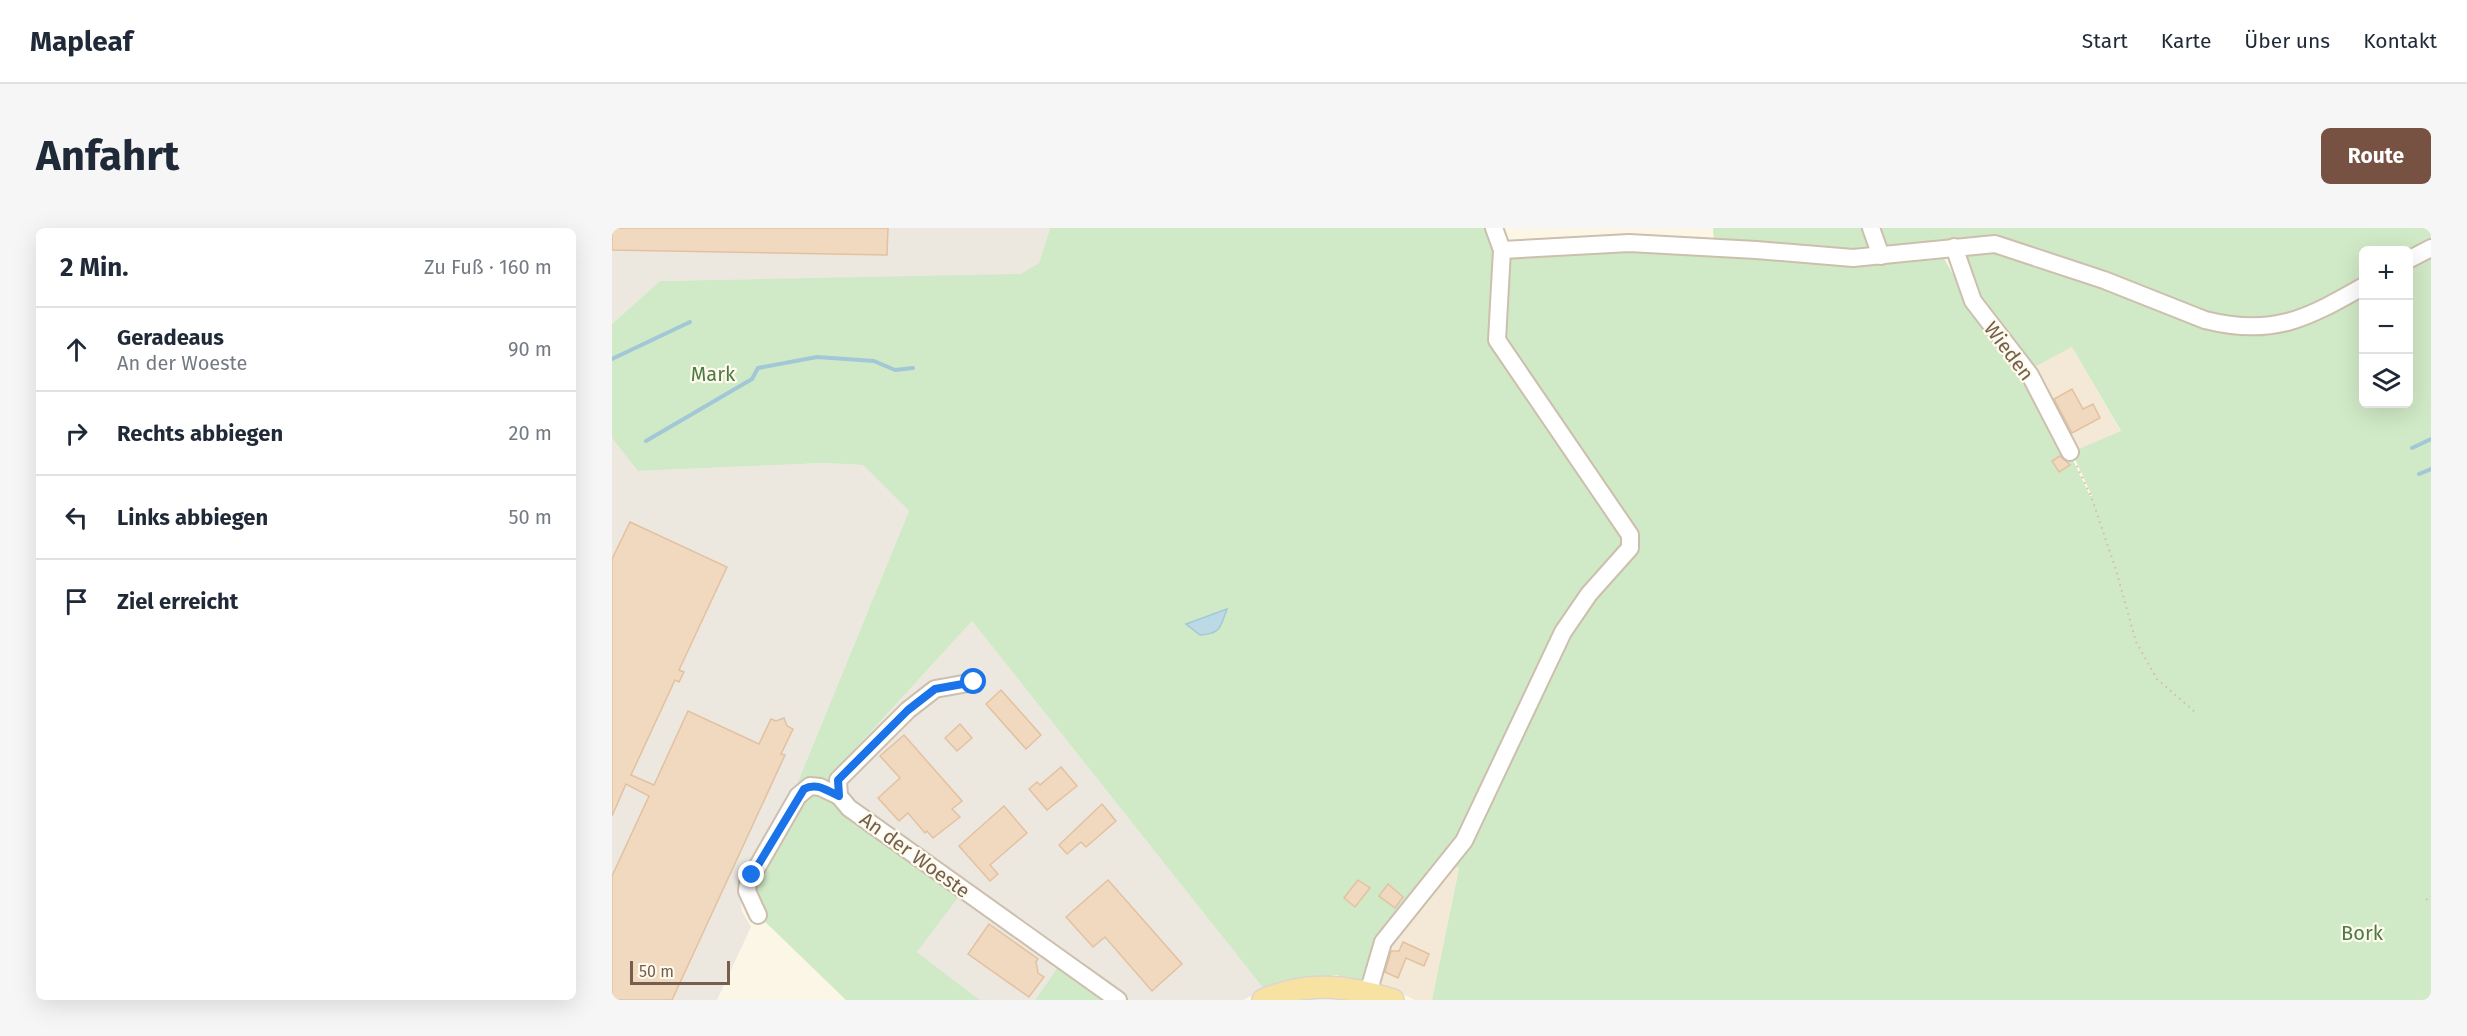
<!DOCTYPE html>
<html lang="de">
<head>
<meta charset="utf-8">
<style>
  body { margin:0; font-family:"Fira Sans",sans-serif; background:#f6f6f7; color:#1f2937 }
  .controls { position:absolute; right:18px; top:18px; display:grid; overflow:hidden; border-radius:9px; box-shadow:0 6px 24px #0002 }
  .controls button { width:54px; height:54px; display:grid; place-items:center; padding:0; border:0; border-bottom:2px solid #e0e1e3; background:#fff; color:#1f2937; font:30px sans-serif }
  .scale { position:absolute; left:18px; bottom:15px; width:100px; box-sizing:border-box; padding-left:6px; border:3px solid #755f4c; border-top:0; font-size:16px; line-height:21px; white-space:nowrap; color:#755f4c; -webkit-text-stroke:4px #fefaed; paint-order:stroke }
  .stop { position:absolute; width:18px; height:18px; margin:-14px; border:4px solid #1a73e8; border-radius:50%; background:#fff }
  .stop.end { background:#1a73e8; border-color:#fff; box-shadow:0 2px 6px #0008 }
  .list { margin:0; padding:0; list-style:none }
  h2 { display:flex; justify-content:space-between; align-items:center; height:78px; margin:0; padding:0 24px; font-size:26px }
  h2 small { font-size:20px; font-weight:400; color:#747a83 }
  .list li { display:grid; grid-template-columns:39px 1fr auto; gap:18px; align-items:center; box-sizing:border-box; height:84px; padding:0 24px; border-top:2px solid #e0e1e3 }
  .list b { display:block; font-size:22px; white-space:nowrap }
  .list p { margin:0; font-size:20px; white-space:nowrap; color:#747a83 }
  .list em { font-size:20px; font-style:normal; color:#747a83 }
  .icon { flex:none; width:33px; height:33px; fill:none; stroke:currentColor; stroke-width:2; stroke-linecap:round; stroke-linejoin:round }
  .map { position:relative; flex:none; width:1819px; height:772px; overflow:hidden; border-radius:9px }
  header { display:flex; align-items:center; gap:36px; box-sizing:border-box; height:84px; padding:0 30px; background:#fff; border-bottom:2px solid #e0e1e3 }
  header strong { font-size:28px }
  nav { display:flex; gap:33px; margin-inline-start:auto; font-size:21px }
  .intro { display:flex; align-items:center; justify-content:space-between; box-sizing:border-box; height:144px; padding:0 36px }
  h1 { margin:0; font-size:42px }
  .button { padding:15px 27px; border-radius:9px; background:#775142; color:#fff; font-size:21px; font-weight:700 }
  main { display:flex; gap:36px; padding:0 36px }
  aside { flex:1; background:#fff; border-radius:9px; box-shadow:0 6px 24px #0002 }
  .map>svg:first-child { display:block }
  .residential { fill:#f3e9d6 }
  .industrial { fill:#ece8e0 }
  .green { fill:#d0e9c6; fill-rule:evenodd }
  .water { fill:#bcdae5; stroke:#a2c8d7; stroke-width:1.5 }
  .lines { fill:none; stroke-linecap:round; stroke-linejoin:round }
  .stream { stroke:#a2c8d7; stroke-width:4 }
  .building { fill:#f0d9bf; stroke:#e3c1a0; stroke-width:1.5 }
  .minor-casing { stroke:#cdbfad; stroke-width:20 }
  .major-casing { stroke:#dbd5d0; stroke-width:24 }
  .path { stroke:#d6bca2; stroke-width:2; stroke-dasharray:1.5 4.5; stroke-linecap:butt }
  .minor { stroke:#fff; stroke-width:16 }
  .major { stroke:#f8e2a2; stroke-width:21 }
  .route { stroke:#1a73e8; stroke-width:8 }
  .labels { text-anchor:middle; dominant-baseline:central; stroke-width:4.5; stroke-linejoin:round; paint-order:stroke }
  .street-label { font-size:20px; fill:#755f4c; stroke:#fefaed }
  .park-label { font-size:20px; fill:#4e7a44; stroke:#fefaed }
</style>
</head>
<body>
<header>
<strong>Mapleaf</strong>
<nav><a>Start</a><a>Karte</a><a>Über uns</a><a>Kontakt</a></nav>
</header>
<div class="intro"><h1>Anfahrt</h1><a class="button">Route</a></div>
<main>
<aside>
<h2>2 Min.<small>Zu Fuß · 160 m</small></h2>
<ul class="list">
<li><svg class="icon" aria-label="ahead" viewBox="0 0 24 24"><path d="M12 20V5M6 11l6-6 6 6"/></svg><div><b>Geradeaus</b><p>An der Woeste</p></div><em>90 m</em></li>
<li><svg class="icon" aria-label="right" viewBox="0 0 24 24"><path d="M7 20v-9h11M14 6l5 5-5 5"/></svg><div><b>Rechts abbiegen</b></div><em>20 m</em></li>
<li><svg class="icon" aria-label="left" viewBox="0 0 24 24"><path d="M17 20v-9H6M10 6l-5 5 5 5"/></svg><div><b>Links abbiegen</b></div><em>50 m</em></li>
<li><svg class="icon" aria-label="arrive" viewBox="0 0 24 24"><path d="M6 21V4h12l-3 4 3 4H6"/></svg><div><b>Ziel erreicht</b></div></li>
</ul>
</aside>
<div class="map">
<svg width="1819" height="772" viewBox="0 0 1819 772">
  <rect width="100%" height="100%" fill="#fcf6e7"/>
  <g class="residential">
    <polygon points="1460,119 1509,204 1460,224 1417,142"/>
    <polygon points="838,635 847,639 820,772 803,772 793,767 757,758 773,714"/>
  </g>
  <g class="industrial">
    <polygon points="0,0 438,0 427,35 409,47 48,53 0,96"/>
    <polygon points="0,210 27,243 212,235 251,237 297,283 183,561 134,640 128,665 130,683 139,699 105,772 0,772"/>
    <polygon points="360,393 652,761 631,772 515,772 453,729 423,772 368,772 305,724 349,666 213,554"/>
  </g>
  <g class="green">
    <polygon points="438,0 880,0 888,23 882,113 1017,312 973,363 848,611 768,713 753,758 725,747 667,754 652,761 360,393 213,554 183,561 297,283 251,237 212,235 26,243 0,210 0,96 48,53 409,46 427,35"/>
    <polygon points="1101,0 1257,0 1266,23 1102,14"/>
    <path d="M1262,0h557v772h-999l27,-132 -9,-5 142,-269 43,-41 -134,-214 3,-87 127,-3 311,6 23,40 63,83 41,74 21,44h2l-20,-44 49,-21 -49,-84 -43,23 -51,-72 -21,-48 41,-9 -115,11zM1752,22h44v154h-44z"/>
    <polygon points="206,565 349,666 305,724 368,772 234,772 146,687 142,657 193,569"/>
    <polygon points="448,736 495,772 423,772"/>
  </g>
  <path class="water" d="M615,381c-7,18 -6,25 -27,26l-14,-11z"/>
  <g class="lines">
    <g class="stream">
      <polyline points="0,131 78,94"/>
      <polyline points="34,213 140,151 146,140 205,129 262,133 283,142 301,140"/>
      <polyline points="1800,220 1819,211"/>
      <polyline points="1807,246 1819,241"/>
    </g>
  </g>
  <g class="building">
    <polygon points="0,0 276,0 275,27 0,22"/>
    <polygon points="1460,161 1471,181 1481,176 1488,190 1460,205 1442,171"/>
    <polygon points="1448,228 1458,237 1447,244 1440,233"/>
    <polygon points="18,294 115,339 67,442 72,444 67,454 63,452 19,547 42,557 76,483 147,516 159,491 164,493 172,490 175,498 181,501 169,526 173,527 60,772 0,772 0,648 37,568 14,556 0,588 0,331"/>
    <polygon points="389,462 429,507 414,521 374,476"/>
    <polygon points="348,496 360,510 345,523 333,510"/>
    <polygon points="292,507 350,573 340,581 348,589 321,610 315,603 313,605 296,585 287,593 266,570 288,550 268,528"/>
    <polygon points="449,539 465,558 435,582 417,561 425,554 428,557"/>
    <polygon points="490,576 504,593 474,619 469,614 455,626 447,617"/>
    <polygon points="392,578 415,605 378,637 386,646 378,653 347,618"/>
    <polygon points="496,652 570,736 540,763 493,709 481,719 454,689"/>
    <polygon points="746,652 758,660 743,679 732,670"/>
    <polygon points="776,656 791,669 783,680 767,668"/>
    <polygon points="377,696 426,731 424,734 426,745 432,749 417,769 356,726"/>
    <polygon points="791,714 817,726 812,738 794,730 786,750 773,744 779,723 787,723"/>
  </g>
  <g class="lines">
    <g class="minor-casing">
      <g id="minor">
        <polyline points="1259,0 1269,28"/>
        <polyline points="1342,19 1361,73 1418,147 1458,224"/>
        <path d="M890,22l127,-7 127,7 97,8 142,-14 109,36 101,40c68,17 101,-1 159,-34"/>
        <polyline points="1796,32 1819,20"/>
        <polyline points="362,454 323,461 296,482 226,552 227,568 237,580 506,772"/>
        <polyline points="146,687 135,663 136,655 186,568 198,558 208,559 227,568"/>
        <polyline points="754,772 771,714 852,613 951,404 977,366 1018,320 1018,307 885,112 890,22 882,0"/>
      </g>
    </g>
    <g class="major-casing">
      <path id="major" d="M651,772c44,-19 85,-15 130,0"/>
    </g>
    <g class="path">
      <polyline points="1465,238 1479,268 1504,342 1524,414 1545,451 1583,484"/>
      <polyline points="1814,671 1819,674"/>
    </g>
    <use href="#minor" class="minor"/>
    <use href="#major" class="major"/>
  </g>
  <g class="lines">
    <path class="route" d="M140,647l52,-86c13,-7 23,2 35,7l-1,-16 70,-70 27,-21 39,-7"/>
  </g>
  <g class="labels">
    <g class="street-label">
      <text transform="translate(1397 123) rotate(53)">Wieden</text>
      <text transform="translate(303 627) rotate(36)">An der Woeste</text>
    </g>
    <g class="park-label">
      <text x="101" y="146">Mark</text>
      <text x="1750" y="705">Bork</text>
    </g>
  </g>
</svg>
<div class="controls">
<button>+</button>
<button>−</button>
<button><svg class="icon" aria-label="layers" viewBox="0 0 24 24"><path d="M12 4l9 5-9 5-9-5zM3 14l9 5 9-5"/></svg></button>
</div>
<div class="scale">50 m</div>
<div class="stop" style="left:362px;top:454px"></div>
<div class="stop end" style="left:140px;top:647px"></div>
</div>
</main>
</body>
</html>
